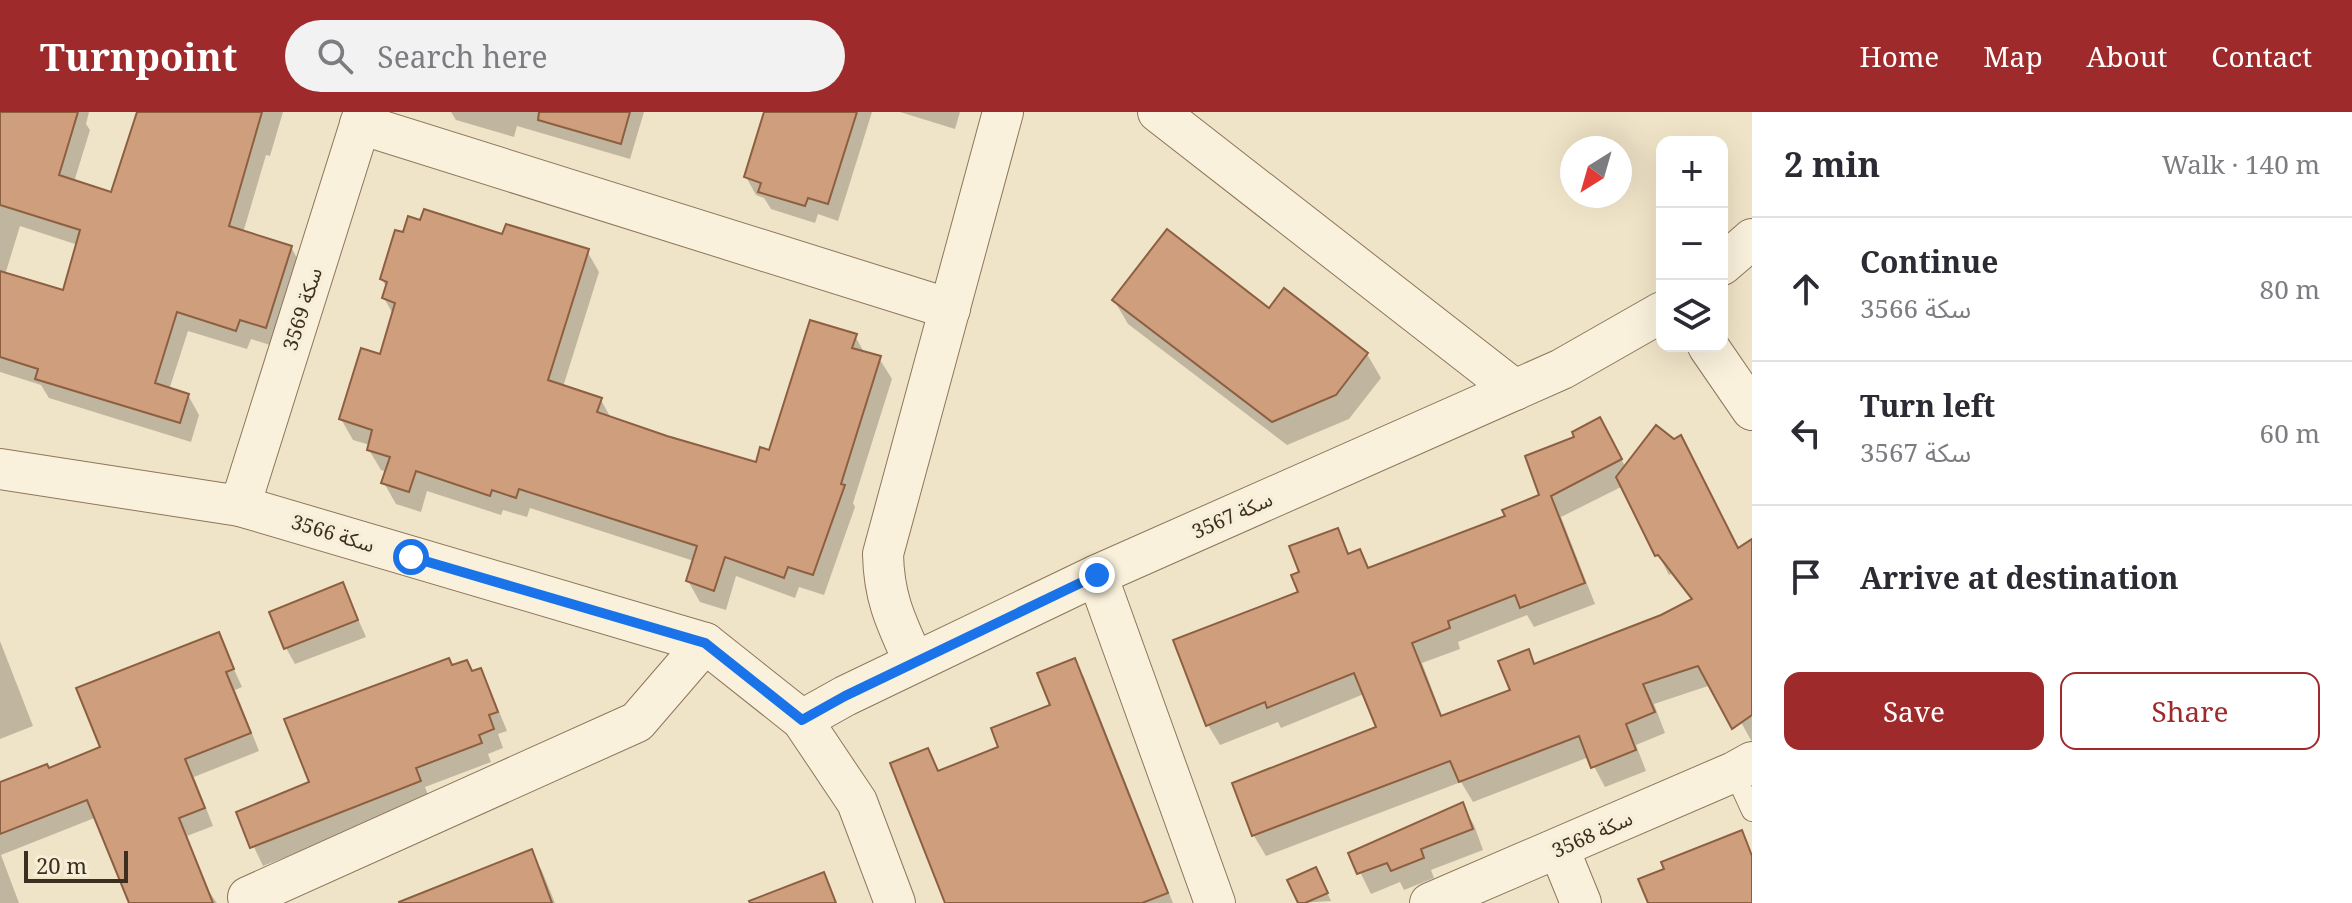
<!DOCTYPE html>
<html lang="en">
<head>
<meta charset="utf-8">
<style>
  body { margin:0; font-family:"Noto Serif","Noto Sans Arabic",serif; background:#f2f2f3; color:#2b2b33 }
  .controls { position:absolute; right:24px; top:24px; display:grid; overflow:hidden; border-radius:16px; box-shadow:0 8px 32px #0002 }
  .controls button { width:72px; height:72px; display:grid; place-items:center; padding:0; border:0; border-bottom:2px solid #e1e1e2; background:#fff; color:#2b2b33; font:40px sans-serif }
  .compass { position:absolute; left:1560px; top:24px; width:72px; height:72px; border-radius:50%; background:#fff; box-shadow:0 8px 32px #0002; rotate:217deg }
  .scale { position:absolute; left:24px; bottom:20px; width:104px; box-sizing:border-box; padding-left:8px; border:4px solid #3d2e20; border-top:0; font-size:22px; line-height:28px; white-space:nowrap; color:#3d2e20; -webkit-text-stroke:6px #f7eed8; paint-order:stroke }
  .stop { position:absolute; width:24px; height:24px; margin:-18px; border:6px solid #1a73e8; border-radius:50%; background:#fff }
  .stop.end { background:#1a73e8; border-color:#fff; box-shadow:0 2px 8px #0008 }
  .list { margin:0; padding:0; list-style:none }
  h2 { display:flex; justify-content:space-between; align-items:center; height:104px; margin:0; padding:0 32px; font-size:34px }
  h2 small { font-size:26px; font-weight:400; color:#7c7c81 }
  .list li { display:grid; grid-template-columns:52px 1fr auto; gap:24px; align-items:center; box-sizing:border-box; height:144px; padding:0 32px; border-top:2px solid #e1e1e2 }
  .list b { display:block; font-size:30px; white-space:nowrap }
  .list p { margin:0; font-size:26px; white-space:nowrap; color:#7c7c81 }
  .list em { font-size:26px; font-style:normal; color:#7c7c81 }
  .actions { display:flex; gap:16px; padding:24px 32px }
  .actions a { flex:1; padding:18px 0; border:2px solid #9e2a2b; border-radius:16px; text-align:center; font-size:28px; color:#9e2a2b }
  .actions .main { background:#9e2a2b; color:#fff }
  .icon { flex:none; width:44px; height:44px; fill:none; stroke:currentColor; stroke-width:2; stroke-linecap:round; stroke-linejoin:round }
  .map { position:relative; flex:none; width:1752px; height:791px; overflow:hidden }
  header { display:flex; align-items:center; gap:48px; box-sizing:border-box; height:112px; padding:0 40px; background:#9e2a2b; color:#fff }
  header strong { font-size:38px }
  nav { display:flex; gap:44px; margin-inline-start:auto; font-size:28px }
  .search { width:560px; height:72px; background:#f2f2f3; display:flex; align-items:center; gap:20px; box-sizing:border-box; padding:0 28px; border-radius:44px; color:#7c7c81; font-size:30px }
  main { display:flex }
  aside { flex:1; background:#fff }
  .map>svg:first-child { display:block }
  .shadow { fill:#0003; fill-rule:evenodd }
  .building { fill:#cf9f7d; stroke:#8d5f41; stroke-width:2 }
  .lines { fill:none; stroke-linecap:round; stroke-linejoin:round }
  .lane-casing { stroke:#8d765c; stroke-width:22 }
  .street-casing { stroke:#8d765c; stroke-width:42 }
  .lane { stroke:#faf1dc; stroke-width:20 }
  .street { stroke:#faf1dc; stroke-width:40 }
  .route { stroke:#1a73e8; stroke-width:10 }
  .labels { text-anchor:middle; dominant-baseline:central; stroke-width:7; stroke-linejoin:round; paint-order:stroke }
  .street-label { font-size:20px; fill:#3d2e20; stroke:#f7eed8 }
</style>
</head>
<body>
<header>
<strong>Turnpoint</strong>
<div class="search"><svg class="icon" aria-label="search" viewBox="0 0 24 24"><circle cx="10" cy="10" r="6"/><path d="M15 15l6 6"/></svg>Search here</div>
<nav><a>Home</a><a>Map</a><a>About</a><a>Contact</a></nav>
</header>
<main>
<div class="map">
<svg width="1752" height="791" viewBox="0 0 1752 791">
  <rect width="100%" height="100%" fill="#f0e4c8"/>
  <g class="shadow">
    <path d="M0,0h89l-3,12 4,6 -16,52 39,12 26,-82h144l-13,44 -4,-1 -23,78 48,14 11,20 -25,80 -26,-8 -4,10 -59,-18 -19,59 19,5 11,20 -8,27 -142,-44 -8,-13 -41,-13zM20,114l58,19 -14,48 -59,-18z"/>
    <polygon points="451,0 644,0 630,47 517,14 514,25 456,8"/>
    <polygon points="766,0 872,0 838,109 818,102 815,111 771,97 764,86 756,83 746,65"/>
    <polygon points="900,0 960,0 955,17"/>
    <polygon points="504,124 587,139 599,160 563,275 601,288 612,308 757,352 771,340 855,224 865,242 879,246 892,267 853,391 855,395 824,483 799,475 795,486 736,464 726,498 700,490 688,469 694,449 530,396 527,405 503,398 501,403 427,379 421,400 396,392 384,371 387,360 381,358 369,338 370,333 353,328 341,307 381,244 393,202 384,186 387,177 382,167"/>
    <polygon points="1284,179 1367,242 1381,266 1349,307 1287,333 1128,212 1114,188 1269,199"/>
    <path d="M1611,328l15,28 113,83h13v191l-24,-43 -17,-14 -57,19 11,29 -29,12 10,26 -41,16 -16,-30 -116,45 -12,-20 -195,74 -12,-20 -20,-52 144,-56 -14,-34 -83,34 -3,-6 -58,23 -12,-20 93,-132 1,-20 35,-43 13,25 9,-4 11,19 137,-53 35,-21zM1623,374l46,89 2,-1 21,27 -30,16 -126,49 -8,-15 -16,40 -69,27 -21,-55 38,-14 -2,-7 69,-27 7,12 61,-23 -34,-87z"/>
    <polygon points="343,473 366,525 295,552 286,536"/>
    <polygon points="218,522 242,575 235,578 259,639 194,665 213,714 187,724 210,781 217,791 131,791 97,705 1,743 19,791 0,791 0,673 49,659 102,637"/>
    <polygon points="0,529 33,614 0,627"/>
    <polygon points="1074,549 1084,565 1173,791 947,791 927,638 939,661 1001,636 1051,595"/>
    <polygon points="452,555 472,561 480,558 490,577 507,619 498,622 503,636 488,642 491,650 425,675 430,688 263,754 238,701 312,672"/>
    <polygon points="1462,693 1474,713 1483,738 1431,758 1434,766 1404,778 1400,770 1371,782 1351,742"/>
    <polygon points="531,740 542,759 555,791 400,791"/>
    <polygon points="1320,765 1331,789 1300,791"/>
  </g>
  <g class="building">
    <polygon points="0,0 78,0 59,63 111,80 137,0 262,0 229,114 292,134 266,216 240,208 236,219 177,200 155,271 189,282 180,311 35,267 38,257 0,245 0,159 63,178 80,118 0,93"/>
    <polygon points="539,0 630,0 621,32 538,8"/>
    <polygon points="764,0 857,0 828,92 808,86 805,94 758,80 761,71 744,65"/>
    <polygon points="424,97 502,122 506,112 589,137 548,268 602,286 597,300 667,324 756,350 760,335 769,338 810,208 857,222 852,236 881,244 841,372 845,373 813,463 788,455 784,466 725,445 714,479 686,469 697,434 519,377 516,386 492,378 490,384 416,359 409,380 381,371 390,345 367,338 372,318 339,307 361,236 380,242 395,191 382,186 387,170 380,167 395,118 403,120 408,104 420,108"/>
    <polygon points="1167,117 1269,196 1284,176 1368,241 1336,283 1272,310 1112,188"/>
    <polygon points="1600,305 1622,347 1551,384 1585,471 1520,496 1515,483 1448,509 1450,516 1412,531 1441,604 1510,578 1498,549 1529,537 1534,552 1661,503 1692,487 1658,443 1655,444 1616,365 1656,313 1674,327 1681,323 1738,436 1752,427 1752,603 1732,617 1698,554 1643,572 1655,600 1626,612 1636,638 1591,656 1579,624 1459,670 1450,649 1252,724 1232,671 1376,615 1354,561 1267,596 1265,590 1206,614 1173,528 1298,480 1291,463 1299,460 1289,434 1338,416 1348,442 1360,437 1368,456 1505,404 1502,398 1539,383 1525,344 1574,325 1572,320"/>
    <polygon points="343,470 358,508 284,537 269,500"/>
    <polygon points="219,520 234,557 226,560 251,621 185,647 205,696 179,706 213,791 129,791 87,688 0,722 0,670 47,652 49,656 100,635 76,576"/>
    <polygon points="449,546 452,553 467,548 472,559 481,556 498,600 489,603 494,617 479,623 482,631 416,656 421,669 250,736 236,700 309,670 284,607"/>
    <polygon points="1075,546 1168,781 1142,791 945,791 890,651 928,636 938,659 998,635 991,616 1050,593 1037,561"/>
    <polygon points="1463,690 1473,717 1421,737 1424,746 1391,759 1387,751 1357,762 1348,741"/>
    <polygon points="1742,718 1752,744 1752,791 1648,791 1638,767 1664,757 1661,750"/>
    <polygon points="532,737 552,791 399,791 399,790"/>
    <polygon points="1316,755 1328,781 1305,791 1298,791 1287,768"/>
    <polygon points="824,760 836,791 750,791 749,789"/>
  </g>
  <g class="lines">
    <g class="lane-casing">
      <polyline id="lane" points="1734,660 1752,699"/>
    </g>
    <g class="street-casing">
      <g id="street">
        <polyline points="1158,0 1515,278"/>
        <polyline points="360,12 950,197"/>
        <polyline points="1722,153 1752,127"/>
        <polyline points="1708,234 1752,298"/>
        <polyline points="0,357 240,394 705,531 802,608 857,690 895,791"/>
        <polyline points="240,394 364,0"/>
        <polyline points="1097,463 1215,791"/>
        <path d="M914,550c-18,-40 -30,-63 -31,-108l120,-442"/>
        <polyline points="802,608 845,584 1097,463 1562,257 1662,200"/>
        <polyline points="1559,737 1581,791"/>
        <polyline points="248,785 637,610 705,531"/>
        <polyline points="1430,791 1734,660 1752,650"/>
      </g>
    </g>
    <use href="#lane" class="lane"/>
    <use href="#street" class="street"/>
  </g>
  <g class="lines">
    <polyline class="route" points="411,445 705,531 802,608 845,584 1097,463"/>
  </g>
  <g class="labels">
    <g class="street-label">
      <text transform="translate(302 197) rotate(-72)">سكة 3569</text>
      <text transform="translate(1232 403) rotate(-24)">سكة 3567</text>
      <text transform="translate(333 421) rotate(17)">سكة 3566</text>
      <text transform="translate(1592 722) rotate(-24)">سكة 3568</text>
    </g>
  </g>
</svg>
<div class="controls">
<button>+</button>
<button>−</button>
<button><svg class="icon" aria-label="layers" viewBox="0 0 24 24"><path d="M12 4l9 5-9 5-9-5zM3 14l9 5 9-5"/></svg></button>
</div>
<svg class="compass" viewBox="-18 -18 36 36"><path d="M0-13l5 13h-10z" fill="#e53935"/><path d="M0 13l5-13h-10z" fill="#7c7c81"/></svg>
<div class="scale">20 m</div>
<div class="stop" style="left:411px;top:445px"></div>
<div class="stop end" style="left:1097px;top:463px"></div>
</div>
<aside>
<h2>2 min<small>Walk · 140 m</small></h2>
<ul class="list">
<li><svg class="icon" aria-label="ahead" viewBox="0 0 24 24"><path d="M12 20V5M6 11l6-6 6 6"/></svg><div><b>Continue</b><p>سكة 3566</p></div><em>80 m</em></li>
<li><svg class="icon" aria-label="left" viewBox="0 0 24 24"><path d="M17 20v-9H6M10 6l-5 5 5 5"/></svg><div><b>Turn left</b><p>سكة 3567</p></div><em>60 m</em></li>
<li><svg class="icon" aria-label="arrive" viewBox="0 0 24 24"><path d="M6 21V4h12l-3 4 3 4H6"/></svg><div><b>Arrive at destination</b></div></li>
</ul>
<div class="actions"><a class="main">Save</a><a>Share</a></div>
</aside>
</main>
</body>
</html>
